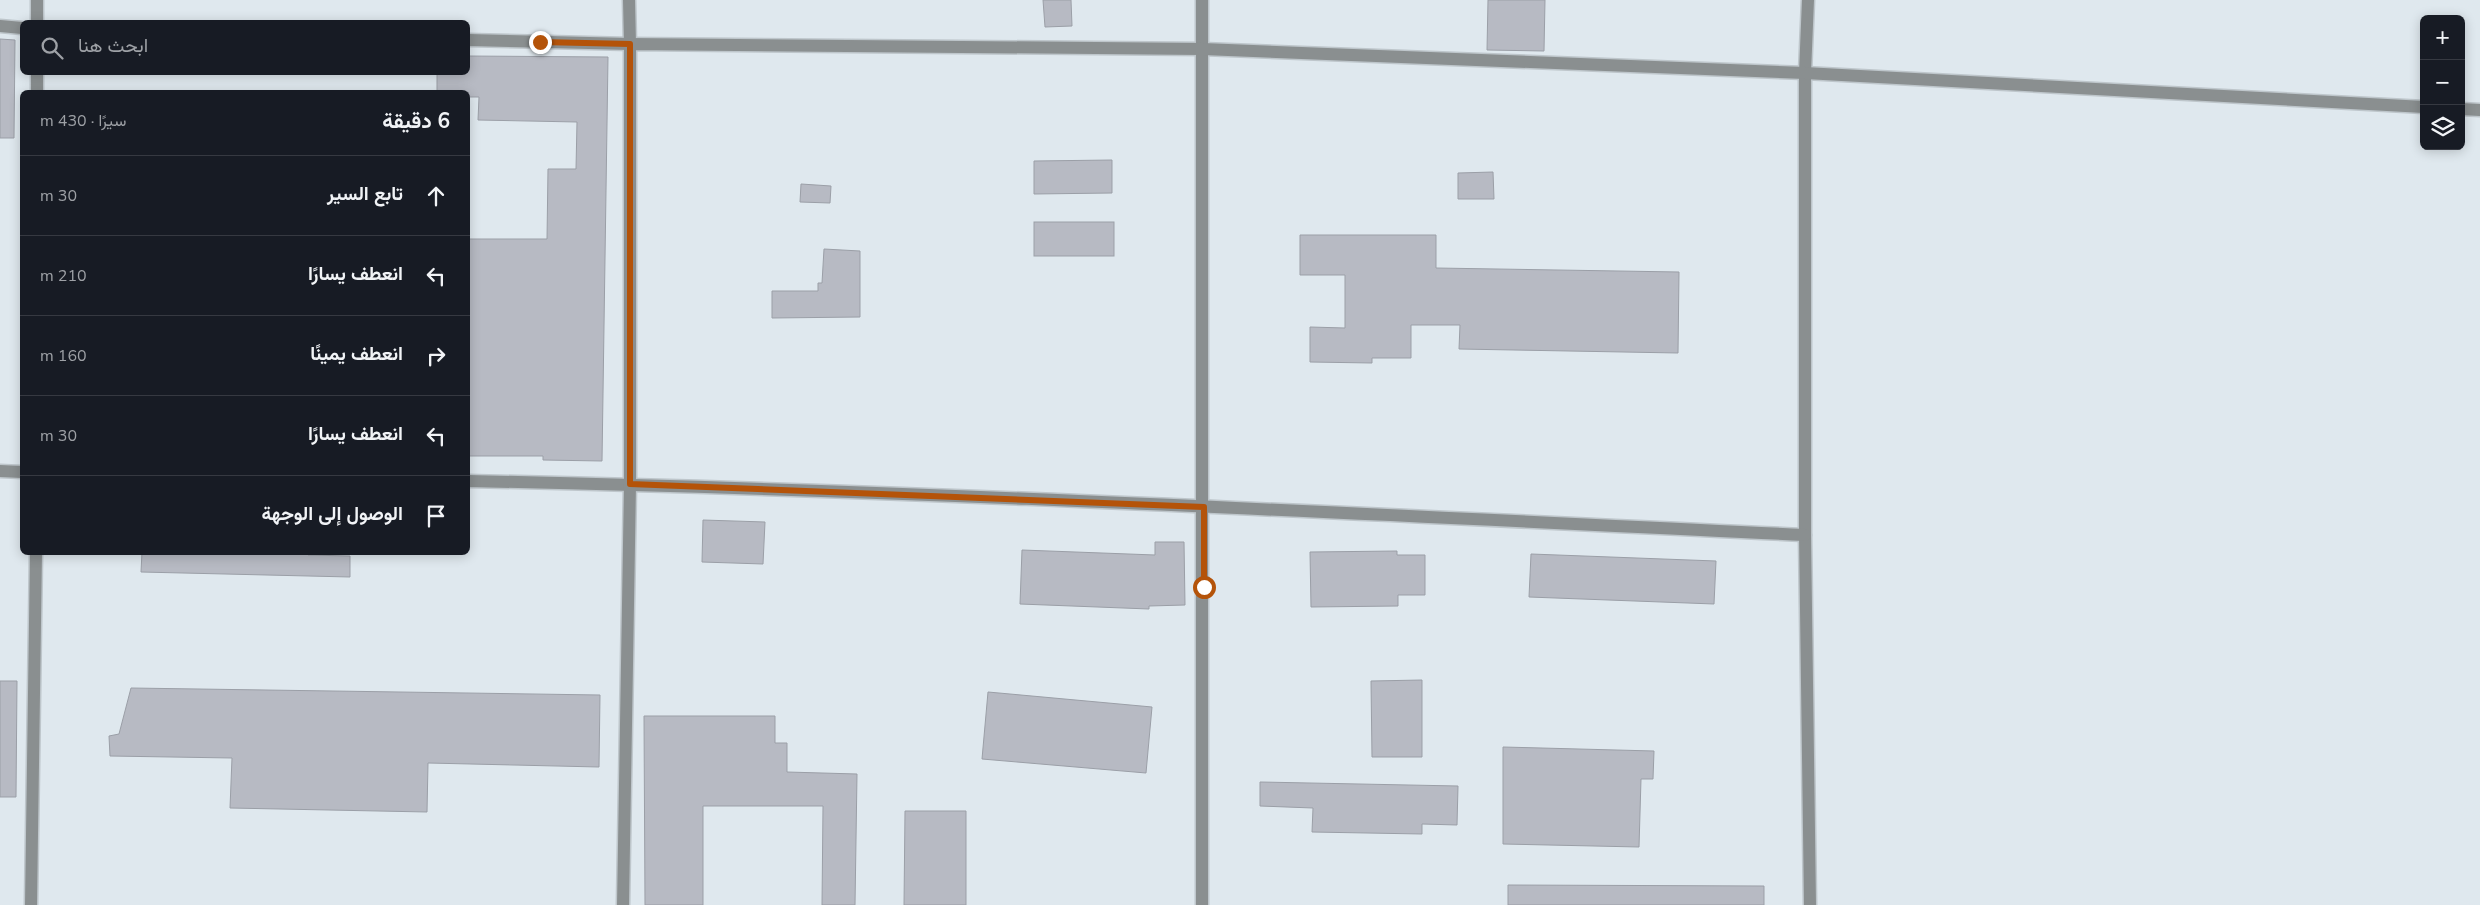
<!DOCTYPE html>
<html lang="ar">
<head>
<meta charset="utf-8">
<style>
  body { margin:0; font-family:"Nunito Sans",Vazirmatn,sans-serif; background:#242831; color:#f1f3f6; direction:rtl }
  .controls { position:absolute; right:15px; top:15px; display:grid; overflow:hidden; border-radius:8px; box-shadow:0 2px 12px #0003 }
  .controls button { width:45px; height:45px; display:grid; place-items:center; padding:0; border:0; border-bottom:1px solid #363941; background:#171b24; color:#f1f3f6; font:25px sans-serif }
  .stop { position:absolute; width:15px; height:15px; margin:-11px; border:4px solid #b45309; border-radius:50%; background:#fff }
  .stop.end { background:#b45309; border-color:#fff; box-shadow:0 1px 5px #0008 }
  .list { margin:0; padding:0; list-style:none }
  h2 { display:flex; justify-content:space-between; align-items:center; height:65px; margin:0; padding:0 20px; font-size:21px }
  h2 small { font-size:16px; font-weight:400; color:#9ea1a6 }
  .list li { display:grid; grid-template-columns:32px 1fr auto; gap:15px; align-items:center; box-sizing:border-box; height:80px; padding:0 20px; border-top:1px solid #363941 }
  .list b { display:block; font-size:19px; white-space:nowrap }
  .list em { font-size:16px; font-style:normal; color:#9ea1a6 }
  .icon { flex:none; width:28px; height:28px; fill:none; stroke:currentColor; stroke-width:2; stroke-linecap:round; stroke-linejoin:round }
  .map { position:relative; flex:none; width:2480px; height:905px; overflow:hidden; direction:ltr }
  .search { position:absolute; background:#171b24; box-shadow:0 2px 12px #0003; left:20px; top:20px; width:450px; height:55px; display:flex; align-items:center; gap:12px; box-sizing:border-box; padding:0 18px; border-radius:8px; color:#9ea1a6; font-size:19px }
  .panel { position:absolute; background:#171b24; box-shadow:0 2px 12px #0003; left:20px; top:90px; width:450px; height:465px; border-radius:8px; direction:rtl }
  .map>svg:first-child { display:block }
  .building { fill:#b7bac3; stroke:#9b9fa7 }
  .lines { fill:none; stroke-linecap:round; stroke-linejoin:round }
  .minor-casing { stroke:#bec6cb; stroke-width:15 }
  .minor { stroke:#8a8f90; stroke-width:12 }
  .route { stroke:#b45309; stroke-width:6 }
</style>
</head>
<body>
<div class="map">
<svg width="2480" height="905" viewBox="0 0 2480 905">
  <rect width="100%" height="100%" fill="#dfe8ee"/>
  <g class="building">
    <polygon points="1043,0 1071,0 1072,26 1045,27"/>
    <polygon points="1488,0 1545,0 1544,51 1487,50"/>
    <polygon points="0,39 15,40 14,138 0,138"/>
    <polygon points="468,56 608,57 602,461 543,460 543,456 468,456 468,239 547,239 548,169 576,169 577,122 478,120 479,97 468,97 468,92 437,92 437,72 468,72"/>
    <polygon points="1112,160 1112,193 1034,194 1034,161"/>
    <polygon points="1493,172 1494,199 1458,199 1458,173"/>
    <polygon points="801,184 831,186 830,203 800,202"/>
    <rect x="1034" y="222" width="80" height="34"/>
    <polygon points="1300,235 1436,235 1436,268 1679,272 1678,353 1459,349 1460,325 1411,325 1411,358 1372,358 1372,363 1310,362 1310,327 1345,328 1345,275 1300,275"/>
    <polygon points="824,249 860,251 860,317 772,318 772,291 818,291 818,283 822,283"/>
    <polygon points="703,520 765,522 763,564 702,562"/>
    <polygon points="1155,542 1184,542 1185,605 1149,606 1149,609 1020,604 1022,550 1155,555"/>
    <polygon points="1397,551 1397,555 1425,555 1425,595 1398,595 1398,606 1311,607 1310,552"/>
    <polygon points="142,552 308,552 308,555 350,556 350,577 141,572"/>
    <polygon points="1531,554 1716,561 1714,604 1529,597"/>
    <polygon points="1422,680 1422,757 1372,757 1371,681"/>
    <polygon points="0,681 17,681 16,797 0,797"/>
    <polygon points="131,688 600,695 599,767 428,763 427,812 230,808 232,758 110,756 109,736 119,734"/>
    <polygon points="988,692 1152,707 1146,773 982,759"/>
    <polygon points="644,716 775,716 775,743 787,743 787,772 857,774 855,905 822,905 823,806 703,806 703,905 645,905"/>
    <polygon points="1503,747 1654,751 1653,779 1641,779 1639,847 1503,844"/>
    <polygon points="1260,782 1458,786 1457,825 1422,824 1422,834 1312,832 1313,808 1260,806"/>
    <polygon points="905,811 966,811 966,905 904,905"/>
    <polygon points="1508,885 1764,886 1764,905 1508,905"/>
  </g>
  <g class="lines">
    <g class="minor-casing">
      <g id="minor">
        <polyline points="37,0 37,22"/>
        <polyline points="1202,0 1202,905"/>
        <polyline points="1808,0 1805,73 1805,535 1810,905"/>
        <polyline points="0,26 22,28"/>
        <polyline points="468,40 630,44 629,0"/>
        <polyline points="37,92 37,72"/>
        <polyline points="2461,109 2480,110"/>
        <polyline points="0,471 22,472"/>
        <path d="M468,481c446,9 892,33 1337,54"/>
        <polyline points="31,905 36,552"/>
        <polyline points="623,905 630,484 630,44 1203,49 1805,73 2424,107"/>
      </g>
    </g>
    <use href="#minor" class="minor"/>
  </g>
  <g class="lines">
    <polyline class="route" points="540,42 630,44 630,484 1204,507 1204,587"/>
  </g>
</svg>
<div class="controls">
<button>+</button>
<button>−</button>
<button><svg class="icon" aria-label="layers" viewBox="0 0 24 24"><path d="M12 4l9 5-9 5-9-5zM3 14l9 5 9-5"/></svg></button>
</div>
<div class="stop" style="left:1204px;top:587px"></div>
<div class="stop end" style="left:540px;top:42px"></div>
<div class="search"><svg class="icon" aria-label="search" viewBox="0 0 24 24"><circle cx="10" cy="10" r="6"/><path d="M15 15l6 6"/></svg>ابحث هنا</div>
<section class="panel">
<h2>6 دقيقة<small>سيرًا · 430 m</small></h2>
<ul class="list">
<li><svg class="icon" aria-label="ahead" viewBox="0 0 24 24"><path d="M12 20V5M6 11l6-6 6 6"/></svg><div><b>تابع السير</b></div><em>30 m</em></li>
<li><svg class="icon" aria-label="left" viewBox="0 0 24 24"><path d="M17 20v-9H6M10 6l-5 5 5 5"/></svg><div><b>انعطف يسارًا</b></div><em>210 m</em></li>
<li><svg class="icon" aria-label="right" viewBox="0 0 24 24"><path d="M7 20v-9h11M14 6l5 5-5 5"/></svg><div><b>انعطف يمينًا</b></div><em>160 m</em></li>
<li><svg class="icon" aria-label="left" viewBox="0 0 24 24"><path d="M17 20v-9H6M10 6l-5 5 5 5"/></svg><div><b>انعطف يسارًا</b></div><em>30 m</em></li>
<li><svg class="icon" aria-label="arrive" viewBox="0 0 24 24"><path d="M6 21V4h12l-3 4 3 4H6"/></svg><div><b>الوصول إلى الوجهة</b></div></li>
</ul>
</section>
</div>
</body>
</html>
